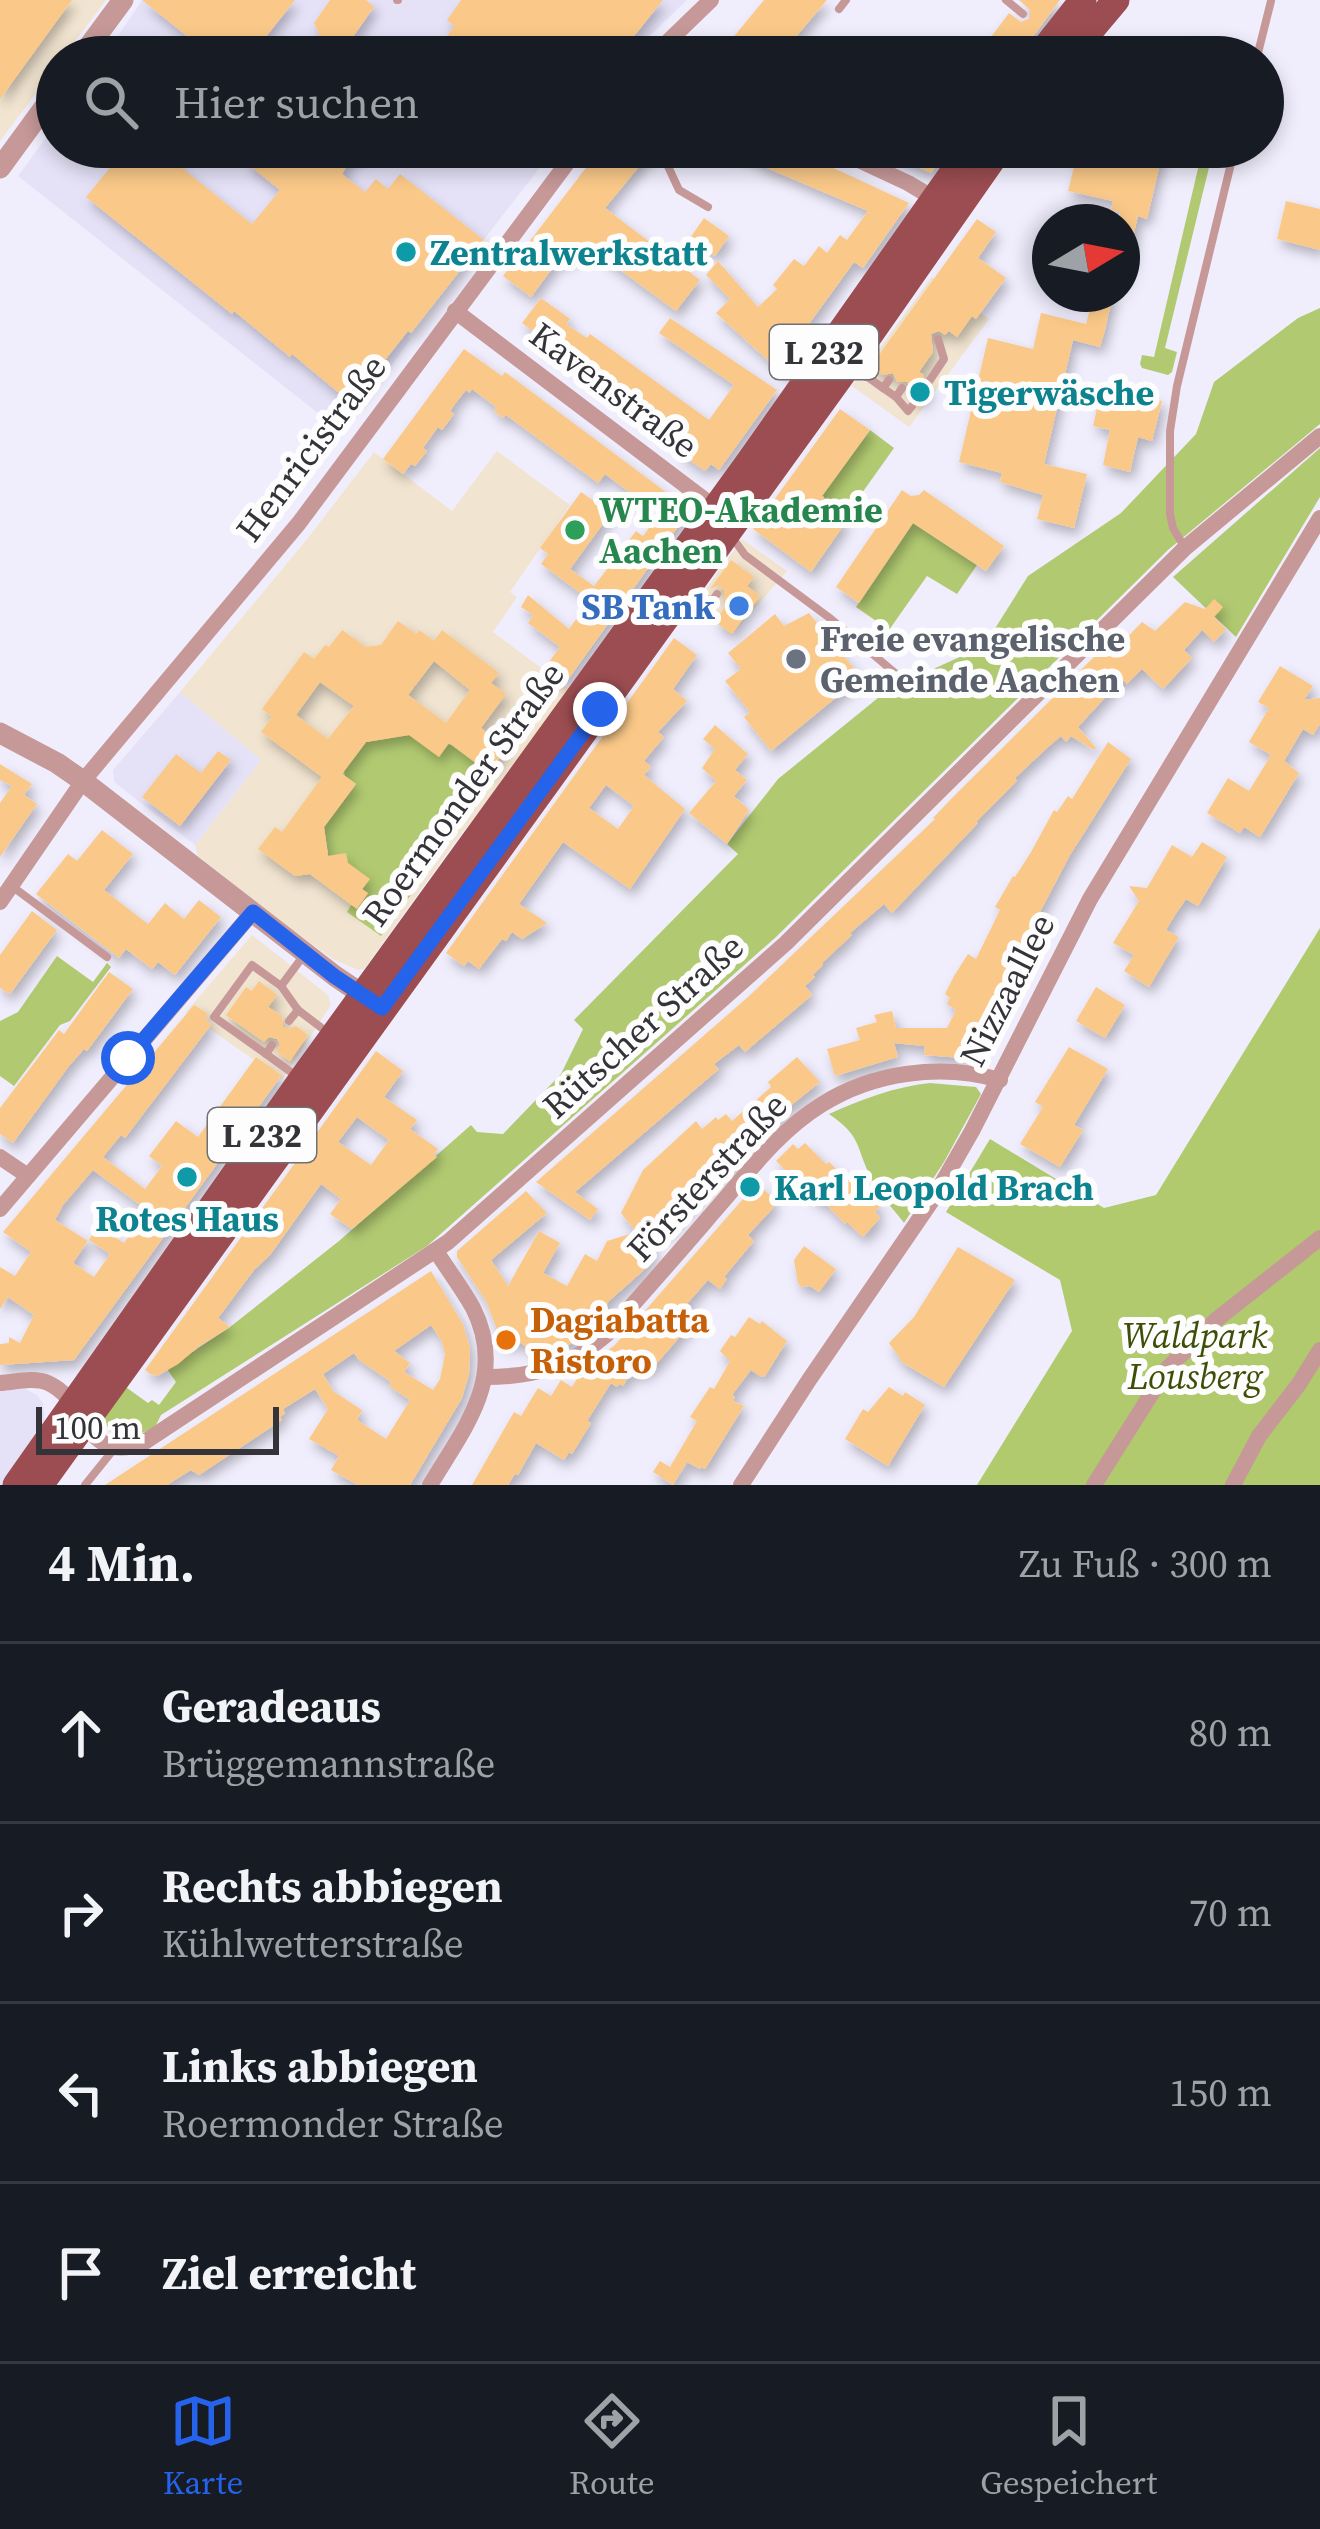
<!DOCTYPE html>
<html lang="de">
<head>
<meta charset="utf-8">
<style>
  body { margin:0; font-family:"Source Serif 4",serif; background:#20242c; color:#f1f3f6 }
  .compass { position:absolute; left:1032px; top:204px; width:108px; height:108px; border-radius:50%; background:#171b24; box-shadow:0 6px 18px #0003; rotate:80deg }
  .scale { position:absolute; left:36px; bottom:30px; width:243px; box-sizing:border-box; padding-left:12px; border:6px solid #343339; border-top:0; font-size:33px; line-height:42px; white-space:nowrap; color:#343339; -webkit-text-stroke:9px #fdfdfd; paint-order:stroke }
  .stop { position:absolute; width:36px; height:36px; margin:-27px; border:9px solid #2563eb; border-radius:50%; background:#fff }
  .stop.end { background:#2563eb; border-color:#fff; box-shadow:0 3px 12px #0008 }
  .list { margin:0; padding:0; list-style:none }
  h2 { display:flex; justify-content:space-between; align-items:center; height:156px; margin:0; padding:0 48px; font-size:51px }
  h2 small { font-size:39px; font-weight:400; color:#9ea1a6 }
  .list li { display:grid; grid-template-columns:78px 1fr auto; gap:36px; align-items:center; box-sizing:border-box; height:180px; padding:0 48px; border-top:3px solid #363941 }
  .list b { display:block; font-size:45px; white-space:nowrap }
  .list p { margin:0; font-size:39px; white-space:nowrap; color:#9ea1a6 }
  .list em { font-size:39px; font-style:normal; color:#9ea1a6 }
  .icon { flex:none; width:66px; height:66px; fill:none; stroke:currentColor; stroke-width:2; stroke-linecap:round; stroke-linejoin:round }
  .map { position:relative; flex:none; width:1320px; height:1485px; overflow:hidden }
  .search { position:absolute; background:#171b24; box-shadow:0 6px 18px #0003; left:36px; right:36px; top:36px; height:132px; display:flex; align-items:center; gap:30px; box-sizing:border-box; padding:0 42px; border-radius:66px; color:#9ea1a6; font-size:45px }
  .sheet { height:876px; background:#171b24 }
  nav { display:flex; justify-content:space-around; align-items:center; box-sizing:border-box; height:168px; border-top:3px solid #363941; background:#171b24; font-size:33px; color:#9ea1a6 }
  nav a { display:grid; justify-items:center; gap:6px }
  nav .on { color:#2563eb }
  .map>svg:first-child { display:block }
  .commercial { fill:#f1e4d0 }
  .built { fill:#e5e2f8 }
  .green { fill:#b1ca71 }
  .forest { fill:#b0ca6d }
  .building { fill:#fac989; fill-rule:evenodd; filter:url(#shadow) }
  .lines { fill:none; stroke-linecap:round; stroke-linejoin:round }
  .service { stroke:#c69898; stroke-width:8 }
  .minor { stroke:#c69898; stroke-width:16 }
  .tertiary { stroke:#c69898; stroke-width:21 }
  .primary { stroke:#9b4d51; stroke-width:27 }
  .route { stroke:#2563eb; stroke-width:15 }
  .culture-dot { fill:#0f9aa8; stroke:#fdfdfd; stroke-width:4.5 }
  .leisure-dot { fill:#2e9e5b; stroke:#fdfdfd; stroke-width:4.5 }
  .shop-dot { fill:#3f7fe0; stroke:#fdfdfd; stroke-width:4.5 }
  .worship-dot { fill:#6b7280; stroke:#fdfdfd; stroke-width:4.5 }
  .food-dot { fill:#e8710a; stroke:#fdfdfd; stroke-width:4.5 }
  .labels { text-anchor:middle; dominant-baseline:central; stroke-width:12; stroke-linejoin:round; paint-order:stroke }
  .shield { fill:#fdfdfd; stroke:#707074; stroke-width:3 }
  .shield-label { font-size:33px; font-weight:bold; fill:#343339 }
  .culture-label { font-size:36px; font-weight:bold; fill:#0d838f; stroke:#fdfdfd; text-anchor:start }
  .street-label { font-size:36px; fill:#343339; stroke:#fdfdfd }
  .leisure-label { font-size:36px; font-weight:bold; fill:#27864d; stroke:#fdfdfd; text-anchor:start }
  .shop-label { font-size:36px; font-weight:bold; fill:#366cbe; stroke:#fdfdfd; text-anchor:end }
  .worship-label { font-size:36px; font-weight:bold; fill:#5b616d; stroke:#fdfdfd; text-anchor:start }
  .food-label { font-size:36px; font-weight:bold; fill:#c56008; stroke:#fdfdfd; text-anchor:start }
  .park-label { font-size:36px; font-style:italic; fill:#3e4e07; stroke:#fdfdfd }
</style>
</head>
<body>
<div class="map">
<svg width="1320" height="1485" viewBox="0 0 1320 1485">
  <defs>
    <filter id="shadow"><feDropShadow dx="4" dy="7" stdDeviation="6" flood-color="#0004"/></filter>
  </defs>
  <rect width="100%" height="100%" fill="#f0eefd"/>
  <g class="commercial">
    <polygon points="0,0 106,0 63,57 57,57 57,65 0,141"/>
    <polygon points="932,277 989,319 909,427 852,386"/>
    <polygon points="497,451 570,505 510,592 517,597 493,632 572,691 456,841 364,969 358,970 333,959 287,926 198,856 195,845 261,760 180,692 308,538 374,452 452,511"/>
    <polygon points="742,539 787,571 732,635 694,606"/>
    <polygon points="252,935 328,995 331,1005 282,1080 186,1012"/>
  </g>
  <g class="built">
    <polygon points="142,0 687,0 628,57 104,57"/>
    <polygon points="57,123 57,147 556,147 411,333 408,337 411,339 343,433 18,176"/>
    <polygon points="180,692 261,760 195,845 114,782 113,770"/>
    <polygon points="25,1389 37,1395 43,1403 45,1423 6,1485 0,1485 0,1390"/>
  </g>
  <g class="green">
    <polygon points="1203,147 1214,147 1165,348 1177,352 1172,372 1168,375 1142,368 1140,364 1142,355 1154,357"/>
    <path d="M1320,308v116l-152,126 -392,387 -349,309 -266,169 -6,12c-21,10 -45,23 -50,-10l18,-32 25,18 4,-3 7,5 17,-23 -9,-13 63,-42 109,-86 132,-116 6,7 26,2 58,-60 22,-45 -9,-9 164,-166 -11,-10 51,-65 111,-90 95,-43 44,-70 93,-63 75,-79 18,-52 84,-64z"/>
    <polygon points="870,430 894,448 847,514 822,496"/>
    <polygon points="1320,448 1320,497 1236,637 1173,577"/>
    <polygon points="913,523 977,565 957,594 927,576 889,630 856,607"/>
    <polygon points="409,735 452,745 503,768 381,936 347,912 351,905 357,908 367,894 362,890 369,879 326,857 328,853 324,827 356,784 345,776 344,771 366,742"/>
    <polygon points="57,956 93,982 107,963 111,967 70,1021 60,1025 14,1086 0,1076 0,1021 18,1012"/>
    <path d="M930,1083l46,4 5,7 -37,68 -40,61c-11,-15 -27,-30 -34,-47 -15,-32 -9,-40 -41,-62 33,-15 65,-27 101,-31z"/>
  </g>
  <polygon class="forest" points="1320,928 1320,1485 977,1485 1072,1331 1060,1280 946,1212 990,1139 1104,1208 1156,1195"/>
  <g class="building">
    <polygon points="0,0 72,0 0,99"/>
    <polygon points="142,0 295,0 250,57 213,57"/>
    <polygon points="330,0 366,0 374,7 353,37 362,57 303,57 324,46 314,23"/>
    <polygon points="461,0 663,0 627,45 640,57 586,57 572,46 564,57 451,57 456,51 444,41 454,26 447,20"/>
    <polygon points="764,0 827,0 779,57 717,57"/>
    <polygon points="1019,0 1060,0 1018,57 976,57 1009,13 1021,22 1030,18 1030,10"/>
    <polygon points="1186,36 1248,53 1248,57 1181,57"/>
    <polygon points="127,147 182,147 172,160 252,224 280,190 246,163 259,147 308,147 330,164 343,147 378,147 351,159 342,174 365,192 376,179 388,189 400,174 484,240 411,333 408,331 351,403 292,354 290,357 234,311 232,314 86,197"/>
    <polygon points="602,147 651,147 652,151 605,208 700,280 676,311 582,242 566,263 560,258 531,297 503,276"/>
    <polygon points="728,147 788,147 909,203 863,268 854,262 790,350 800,357 786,377 716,313 730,299 706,275 718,261 758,307 777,289 773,285 794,259 804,266 819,246 827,253 840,235 847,240 868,211 769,169"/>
    <polygon points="875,147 949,147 931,173"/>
    <polygon points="1079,147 1164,147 1147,219 1138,216 1127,262 1122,261 1122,222 1118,222 1120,212 1111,210 1113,201 1068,191"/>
    <polygon points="1286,201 1320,209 1320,250 1277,239"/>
    <polygon points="704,218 729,236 715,256 690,238"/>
    <polygon points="977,219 996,232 978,258 1006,278 976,319 972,316 957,337 949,331 945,335 939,331 931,334 933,352 919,372 924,375 923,385 932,388 920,404 916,399 908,398 910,387 907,382 897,382 893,373 883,375 871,366"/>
    <polygon points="1094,294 1113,294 1105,330 1100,347 1073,340 1044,464 1087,474 1074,528 1037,519 1043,495 1000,482 1002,473 959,462 988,338 1033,349 1041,313 1086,324"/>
    <polygon points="541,298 570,319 566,324 587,338 590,334 709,420 734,385 659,333 670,318 777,390 719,470 711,464 705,471 679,453 684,445 522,323"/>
    <polygon points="464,349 502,376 505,372 690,510 564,685 543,670 560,647 528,623 533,615 521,607 528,595 569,629 590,600 541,564 548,554 540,548 581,492 611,513 570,569 594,586 636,531 643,536 659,514 605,474 598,483 506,415 503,418 494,411 496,407 472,389 469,393 466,390 458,400 450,411 454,414 442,430 438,427 423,448 427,451 415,466 411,464 403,474 383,459"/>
    <polygon points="1102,386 1162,401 1152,441 1138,437 1130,472 1103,465 1110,430 1093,426"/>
    <polygon points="840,409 870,430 822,496 824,497 819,504 846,522 811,572 753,529"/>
    <polygon points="902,490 911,496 919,495 924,490 1004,546 986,571 913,523 859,603 836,587"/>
    <polygon points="731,560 754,577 747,586 760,596 732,634 715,622 728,602 724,599 724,590 717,586 710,589"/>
    <polygon points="1214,599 1223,607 1214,617 1226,629 1214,642 1202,630 1184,650 1192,658 1163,689 1142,669 1127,684 1122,679 1078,727 1096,748 1094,750 1071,736 1066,742 1061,736 1048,747 1015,778 1017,781 976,822 978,823 892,913 884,904 850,933 852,935 822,963 823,965 813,975 815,977 805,986 812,995 745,1052 739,1045 714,1064 719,1069 575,1192 598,1209 590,1220 536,1182 749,996 935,819 933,818 953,797 1103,648 1108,653 1114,648 1116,649 1142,622 1155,631 1185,602 1205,609"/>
    <polygon points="809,613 861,677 771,751 744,717 750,712 725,681 741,669 728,653 775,614 784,626"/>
    <path d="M398,621l18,13 3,-4 15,11 8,-11 57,43 -8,10 15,11 -25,34 26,19 -18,26 -40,-30 -10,14 -30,-22 -43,7 -24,32 14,10 -32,43 4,29 18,-3 2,10 22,16 -8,10 6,4 -11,16 -47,-35 -15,2 -37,-27 17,-22 7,5 40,-55 -61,-45 11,-15 -10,-8 42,-57 10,7 11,-14 4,2 13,-17 24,17 15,-2zM434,661l36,29 -24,33 -38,-28zM320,682l34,24 -26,33 -32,-24z"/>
    <path d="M674,638l23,17 -24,34 14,12 -29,31 6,5 -20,24 7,6 -7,8 41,34 -55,80 -67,-47 -44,62 28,19 -25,16 -10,-7 -6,9 -4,-2 -23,30 -11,-8 -4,5 -18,-13zM606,785l28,21 -16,23 -29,-21z"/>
    <polygon points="1280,666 1313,686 1304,700 1320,698 1320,724 1313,735 1303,729 1284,761 1299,773 1260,837 1244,827 1240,833 1207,813 1228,778 1249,791 1271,755 1249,742 1269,708 1258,702"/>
    <polygon points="715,725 748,754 735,770 747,780 734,796 749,810 727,844 689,813 716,781 702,768 715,749 703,739"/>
    <polygon points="1108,742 1131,759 1070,855 963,1058 924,1055 925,1046 894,1043 898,1057 835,1076 827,1049 860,1040 856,1028 877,1022 874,1015 892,1011 896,1028 947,1028 956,1010 947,1004 950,998 945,994 954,976 968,954 976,959 1000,910 995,907 1013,876 1015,877 1031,852 1054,810 1057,812 1068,796 1072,799"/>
    <polygon points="218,751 231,760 180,826 142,797 176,754 201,773"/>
    <polygon points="0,764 32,784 24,795 37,804 0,857 0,803 12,786 0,780"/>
    <polygon points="102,830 133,854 104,890 148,924 165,903 184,919 199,900 221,917 175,975 158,962 152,969 126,949 119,958 36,894 68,854 77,861"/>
    <polygon points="1202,842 1227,857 1198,906 1186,899 1175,915 1166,930 1179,937 1149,987 1124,971 1134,955 1113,943 1139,901 1129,886 1147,888 1172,845 1192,857"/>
    <polygon points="32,911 57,930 10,994 0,988 0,955"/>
    <polygon points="109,972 133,989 87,1051 84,1049 69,1066 13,1143 0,1134 0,1108 59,1030 64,1034"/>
    <polygon points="259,981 277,995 268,1007 282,1016 283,1027 289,1029 296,1026 308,1035 290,1061 277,1052 280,1044 277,1039 269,1037 264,1042 226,1015 246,987 252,991"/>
    <polygon points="1096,987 1125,1005 1105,1038 1076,1021"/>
    <path d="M194,1005l13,8 -1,6 5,6 -86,113 -4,-3 -18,22 42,32 17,-23 -13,-10 27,-35 22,16 58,-80 24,17 -1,5 -205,281 -74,5v-21l9,-1v-6l11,6 14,-28 -26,-18 -8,12v-42l15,9 16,-24 -28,-20zM93,1170l54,40 -23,33 -26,-17 -9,14 21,14 -16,23 -21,-14 15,-22 -33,-21 8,-15z"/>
    <polygon points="1069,1047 1108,1069 1074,1125 1083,1130 1060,1167 1020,1144 1043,1107 1035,1102"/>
    <path d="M376,1051l27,20 -19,26 33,23 -7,9 28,20 -4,5 3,3 -85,72 -22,-15 11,-15 -20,-15 -51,71 -16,15 -36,48 12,9 -32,20 -20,17 -21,12 -7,-2 -5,-4zM357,1117l32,23 -18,25 -33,-23z"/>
    <polygon points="797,1057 820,1082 789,1107 753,1141 734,1165 705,1188 665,1235 645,1217 655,1258 650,1259 644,1270 609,1301 591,1331 567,1346 547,1353 539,1355 519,1342 503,1345 486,1301 457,1257 457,1251 526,1191 547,1213 491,1260 508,1286 539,1231 560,1243 543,1273 567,1286 585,1254 597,1261 607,1241 636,1232 621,1213 643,1170 696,1121 702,1129 716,1117 718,1120 726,1114 732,1121 771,1087 768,1082"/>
    <polygon points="805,1143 826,1164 829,1162 856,1187 857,1185 880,1207 875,1212 880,1218 863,1237 847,1222 845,1224 823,1201 820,1204 776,1161 793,1144 798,1149"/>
    <polygon points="757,1183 775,1200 771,1205 774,1207 748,1235 754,1241 724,1277 727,1279 720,1289 708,1280 685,1306 698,1316 651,1370 647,1368 642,1376 632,1371 623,1386 620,1384 617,1387 611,1383 587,1421 591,1423 572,1454 569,1452 564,1460 536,1443 518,1475 515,1474 508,1485 472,1485 514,1412 521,1416 538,1388 551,1396 561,1380 572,1387 584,1367 592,1372 597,1364 599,1365 608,1350 614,1346"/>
    <polygon points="804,1246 836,1269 819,1292 810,1286 801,1287 798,1283 794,1260"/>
    <polygon points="958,1247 1015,1280 944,1387 903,1363 889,1343 914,1317"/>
    <path d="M431,1271l32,53 7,24 -1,26 -7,24 -52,87h-52l-27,-15 8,-14 -30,-17 19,-30 -13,-20 -32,20 2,4 -5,4 2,3 -83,55 -8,-5 -24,15h-62zM431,1325l10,15 4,14 -5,25 -7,11 -29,-18 6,-9 -16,-12zM354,1353l5,7 32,22 -2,4 21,14 -24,39 -29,-19 5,-10 -29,-19 -10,-17z"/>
    <polygon points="749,1317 760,1324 762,1321 787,1341 765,1376 761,1377 751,1370 732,1395 735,1397 733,1401 744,1406 705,1469 701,1467 700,1469 687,1462 673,1485 653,1472 660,1461 670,1467 697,1421 690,1417 710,1387 714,1389 730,1361 720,1351 731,1335 735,1337"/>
    <polygon points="889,1387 903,1396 905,1392 925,1405 888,1466 845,1439 863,1409 868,1412"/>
  </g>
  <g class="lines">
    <g class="service">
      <polyline points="397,0 398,0"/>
      <polyline points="1006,0 1023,14"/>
      <polyline points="839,9 846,0"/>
      <polyline points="921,50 931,57"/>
      <polyline points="1257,57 1271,1"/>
      <polyline points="659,147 679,190 708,207"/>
      <polyline points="852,372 869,378 883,388 889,380"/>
      <polyline points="930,380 944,359 938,339"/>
      <polyline points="883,388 896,397 902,388"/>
      <polyline points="896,397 908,411 912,406"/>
      <polyline points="732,537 745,555 831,619 901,678"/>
      <polyline points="1185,548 1173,528 1170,514 1170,431 1177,386 1235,147"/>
      <polyline points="693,592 712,601 717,594"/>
      <polyline points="13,887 107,957"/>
      <polyline points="298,1010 281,986 304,955"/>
      <polyline points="289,1021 298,1010 327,1032"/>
      <polyline points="272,1045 266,1054 295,1075"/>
      <polyline points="266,1054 214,1017 252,965 281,986"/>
      <polyline points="85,1485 114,1449"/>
    </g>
    <g class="minor">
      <polyline points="652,57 711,0"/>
      <polyline points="831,147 908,183 940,202"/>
      <polyline points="455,311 722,513"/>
      <polyline points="0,902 83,781 299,523 579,147"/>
      <polyline points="0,1157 28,1176"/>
      <polyline points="0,1209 253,912"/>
      <path d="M485,1377c50,0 84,-10 121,-42 35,-40 70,-79 104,-119 34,-38 67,-84 111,-111 52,-33 120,-42 179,-25"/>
      <path d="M0,1383c15,-1 34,-6 48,0 41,18 35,82 95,60l305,-201 338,-299 399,-395 135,-112"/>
      <path d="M430,1485c34,-57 78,-108 43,-177 -11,-20 -25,-38 -37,-57"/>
      <polyline points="741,1485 809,1380 933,1199 972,1131 1090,899 1320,518"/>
      <polyline points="1094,1485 1167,1369 1216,1320 1320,1238"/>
      <polyline points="1233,1485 1259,1436 1299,1384 1320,1350"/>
    </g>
    <g class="tertiary">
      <polyline points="81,57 123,0"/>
      <polyline points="0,168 57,90"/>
      <polyline points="0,733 57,763 83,781 335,976 372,1001"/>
    </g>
    <g class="primary">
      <polyline points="1038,57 1083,0"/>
      <polyline points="1068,57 1116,0"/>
      <polyline points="16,1485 302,1079 749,462 971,147"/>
      <polyline points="40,1485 845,370 1001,147"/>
    </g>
  </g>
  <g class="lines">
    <polyline class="route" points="128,1058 253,912 334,976 382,1008 600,709"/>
  </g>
  <g class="culture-dot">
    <circle cx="406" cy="252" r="12"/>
    <circle cx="920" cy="392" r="12"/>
    <circle cx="187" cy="1177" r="12"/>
    <circle cx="750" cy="1187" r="12"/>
  </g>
  <circle class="leisure-dot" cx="575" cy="530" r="12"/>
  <circle class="shop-dot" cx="739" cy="606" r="12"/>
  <circle class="worship-dot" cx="796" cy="659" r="12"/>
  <circle class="food-dot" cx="506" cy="1340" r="12"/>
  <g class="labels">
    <g class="shield">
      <rect x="770" y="325" width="108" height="54" rx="9"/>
      <rect x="208" y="1108" width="108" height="54" rx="9"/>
    </g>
    <g class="shield-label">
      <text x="824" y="352">L 232</text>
      <text x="262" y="1135">L 232</text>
    </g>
    <g class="culture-label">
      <text x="430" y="252">Zentralwerkstatt</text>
      <text x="944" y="392">Tigerwäsche</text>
      <text x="774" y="1187">Karl Leopold Brach</text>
      <text x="187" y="1218" text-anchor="middle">Rotes Haus</text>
    </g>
    <g class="street-label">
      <text transform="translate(614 390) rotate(37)">Kavenstraße</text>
      <text transform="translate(311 448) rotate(-53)">Henricistraße</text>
      <text transform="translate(463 794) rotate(-54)">Roermonder Straße</text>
      <text transform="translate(1007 990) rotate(-63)">Nizzaallee</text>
      <text transform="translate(643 1026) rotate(-42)">Rütscher Straße</text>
      <text transform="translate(707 1177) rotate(-47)">Försterstraße</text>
    </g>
    <g class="leisure-label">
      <text x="599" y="509">WTEO-Akademie<tspan x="599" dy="41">Aachen</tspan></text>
    </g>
    <g class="shop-label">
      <text x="715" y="606">SB Tank</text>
    </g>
    <g class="worship-label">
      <text x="820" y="638">Freie evangelische<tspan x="820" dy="41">Gemeinde Aachen</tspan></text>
    </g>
    <g class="food-label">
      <text x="530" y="1319">Dagiabatta<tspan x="530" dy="41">Ristoro</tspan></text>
    </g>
    <g class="park-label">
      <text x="1195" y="1335">Waldpark<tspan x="1195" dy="41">Lousberg</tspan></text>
    </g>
  </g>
</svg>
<svg class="compass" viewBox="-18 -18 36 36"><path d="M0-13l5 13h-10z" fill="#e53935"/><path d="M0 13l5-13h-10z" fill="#9ea1a6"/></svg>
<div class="scale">100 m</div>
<div class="stop" style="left:128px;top:1058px"></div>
<div class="stop end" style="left:600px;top:709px"></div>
<div class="search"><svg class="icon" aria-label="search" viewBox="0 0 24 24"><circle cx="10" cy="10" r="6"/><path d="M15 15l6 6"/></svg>Hier suchen</div>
</div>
<section class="sheet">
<h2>4 Min.<small>Zu Fuß · 300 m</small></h2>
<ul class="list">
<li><svg class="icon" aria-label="ahead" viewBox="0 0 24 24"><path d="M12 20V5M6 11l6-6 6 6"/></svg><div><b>Geradeaus</b><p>Brüggemannstraße</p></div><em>80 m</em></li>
<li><svg class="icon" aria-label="right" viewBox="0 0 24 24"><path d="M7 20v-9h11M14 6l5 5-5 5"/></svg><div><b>Rechts abbiegen</b><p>Kühlwetterstraße</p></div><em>70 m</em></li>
<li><svg class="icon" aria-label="left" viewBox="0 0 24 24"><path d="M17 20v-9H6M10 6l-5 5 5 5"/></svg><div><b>Links abbiegen</b><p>Roermonder Straße</p></div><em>150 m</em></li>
<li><svg class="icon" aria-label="arrive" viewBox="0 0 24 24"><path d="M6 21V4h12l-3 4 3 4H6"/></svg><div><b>Ziel erreicht</b></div></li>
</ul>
</section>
<nav>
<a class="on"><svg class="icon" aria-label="map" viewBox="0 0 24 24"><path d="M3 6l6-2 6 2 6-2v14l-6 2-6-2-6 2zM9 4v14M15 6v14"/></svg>Karte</a>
<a><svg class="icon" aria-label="directions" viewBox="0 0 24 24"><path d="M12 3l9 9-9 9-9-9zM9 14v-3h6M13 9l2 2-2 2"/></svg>Route</a>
<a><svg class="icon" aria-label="saved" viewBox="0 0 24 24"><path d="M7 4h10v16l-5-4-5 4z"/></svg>Gespeichert</a>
</nav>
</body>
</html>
